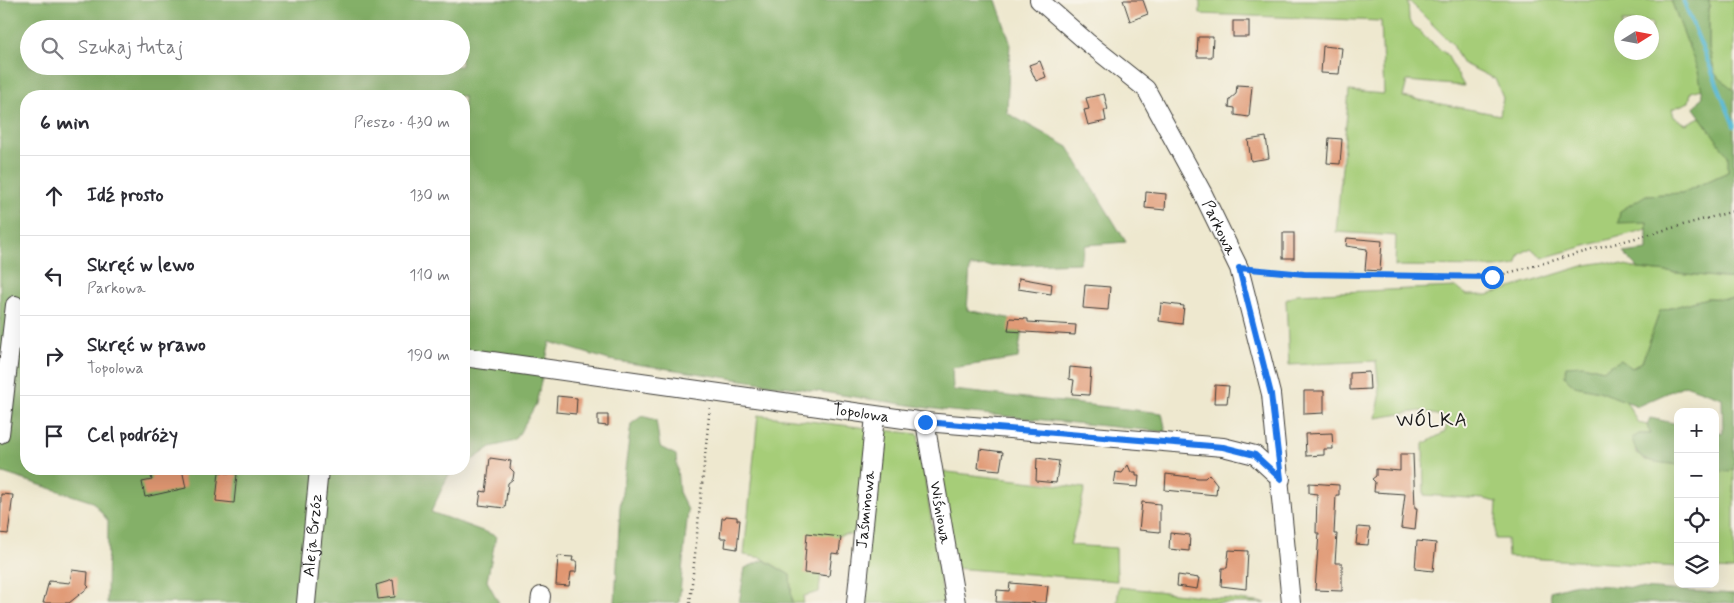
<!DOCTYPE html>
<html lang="pl">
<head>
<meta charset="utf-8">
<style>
  body { margin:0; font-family:Mynerve,sans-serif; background:#f2f2f3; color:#2b2b33 }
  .controls { position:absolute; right:15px; bottom:15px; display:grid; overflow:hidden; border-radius:10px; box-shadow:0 5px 20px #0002 }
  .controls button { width:45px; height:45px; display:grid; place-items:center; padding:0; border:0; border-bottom:1px solid #e1e1e2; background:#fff; color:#2b2b33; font:25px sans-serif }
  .compass { position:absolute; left:1614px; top:15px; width:45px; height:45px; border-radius:50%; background:#fff; box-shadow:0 5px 20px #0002; rotate:79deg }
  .stop { position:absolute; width:15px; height:15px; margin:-11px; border:4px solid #1a73e8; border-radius:50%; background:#fff }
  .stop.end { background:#1a73e8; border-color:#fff; box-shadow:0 1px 5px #0008 }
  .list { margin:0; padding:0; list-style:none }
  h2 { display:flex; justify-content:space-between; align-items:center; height:65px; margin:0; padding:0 20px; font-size:21px }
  h2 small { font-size:16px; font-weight:400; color:#7c7c81 }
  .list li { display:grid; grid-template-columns:32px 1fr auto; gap:15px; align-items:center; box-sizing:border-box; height:80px; padding:0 20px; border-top:1px solid #e1e1e2 }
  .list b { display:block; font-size:19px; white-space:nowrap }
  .list p { margin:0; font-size:16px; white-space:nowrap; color:#7c7c81 }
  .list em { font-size:16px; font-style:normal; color:#7c7c81 }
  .icon { flex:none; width:28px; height:28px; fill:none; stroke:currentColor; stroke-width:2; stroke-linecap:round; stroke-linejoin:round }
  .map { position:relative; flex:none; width:1734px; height:603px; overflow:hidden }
  .search { position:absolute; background:#fff; box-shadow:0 5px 20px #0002; left:20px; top:20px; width:450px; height:55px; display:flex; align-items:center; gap:12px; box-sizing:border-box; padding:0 18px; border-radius:28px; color:#7c7c81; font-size:19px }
  .panel { position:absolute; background:#fff; box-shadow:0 5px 20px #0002; left:20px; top:90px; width:450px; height:385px; border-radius:20px }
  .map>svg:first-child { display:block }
  .green { fill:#a6cd78; stroke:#61744a; fill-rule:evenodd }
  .forest { fill:#84b068; stroke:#506642; fill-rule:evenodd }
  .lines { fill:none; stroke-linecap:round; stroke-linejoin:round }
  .stream { stroke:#54b7d2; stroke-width:4 }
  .building { fill:#e09772 }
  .minor-casing { stroke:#3c3b37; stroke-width:20 }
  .path { stroke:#3c3b37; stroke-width:2.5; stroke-dasharray:1 4; stroke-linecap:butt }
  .minor { stroke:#fff; stroke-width:18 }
  .route { stroke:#1a73e8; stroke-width:6 }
  .labels { text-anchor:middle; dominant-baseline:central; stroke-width:4; stroke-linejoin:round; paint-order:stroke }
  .street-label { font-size:16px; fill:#1c1c1c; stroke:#f7f3e8 }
  .quarter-label { font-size:19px; letter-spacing:1px; fill:#1c1c1c; stroke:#f7f3e8 }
</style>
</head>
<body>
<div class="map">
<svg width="1734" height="603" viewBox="0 0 1734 603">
  <rect width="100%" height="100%" fill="#f7f3e8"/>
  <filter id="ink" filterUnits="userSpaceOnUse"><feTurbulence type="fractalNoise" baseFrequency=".02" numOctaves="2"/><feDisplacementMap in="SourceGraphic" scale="10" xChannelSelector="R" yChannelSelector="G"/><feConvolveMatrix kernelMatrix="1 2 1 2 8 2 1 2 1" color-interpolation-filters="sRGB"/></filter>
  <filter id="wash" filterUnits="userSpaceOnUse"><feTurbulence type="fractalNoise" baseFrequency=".0096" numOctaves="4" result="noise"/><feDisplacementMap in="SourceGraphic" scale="20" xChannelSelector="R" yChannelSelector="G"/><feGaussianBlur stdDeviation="1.12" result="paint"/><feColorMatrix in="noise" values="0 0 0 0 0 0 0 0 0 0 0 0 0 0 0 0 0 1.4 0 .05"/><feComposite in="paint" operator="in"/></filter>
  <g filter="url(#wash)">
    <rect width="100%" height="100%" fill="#eee8cf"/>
    <g class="green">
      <path d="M1200,0h208l1,21 18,18 20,16 17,31 -57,-5 -4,16 97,18 3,-17 -8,-19 -33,-16 -9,-18 -45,-45h263l28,72 3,17 -11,3 -2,10 -17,7 2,8 12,7 14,-7 29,39 -1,16 -46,21 -36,2 1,34 -105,29 -11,-10 -11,6 -4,11 -14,2 -107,-1 1,-30 -60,-4 13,-141 35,3 -3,-73 -181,-7zM1622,22h30v30h-30z"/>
      <polygon points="1709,0 1734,0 1734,93 1715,74 1709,47"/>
      <polygon points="1606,262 1639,269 1734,279 1734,299 1707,298 1660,311 1642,362 1632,368 1621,361 1603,370 1583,365 1575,386 1599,391 1626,401 1638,423 1647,425 1651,434 1639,434 1635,451 1645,460 1678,465 1678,567 1508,557 1507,539 1495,539 1497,502 1484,499 1424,495 1423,444 1445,432 1447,424 1441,416 1420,411 1376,418 1380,397 1376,361 1289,365 1286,300 1297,294 1456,287 1467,295 1488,295 1586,265"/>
      <path d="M758,415l160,19 26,169h-83l5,-64c-18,-6 -27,-7 -42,5l-5,48 -15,4 -1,7h-11l-2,-28 -28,-17 -18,-3z"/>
      <polygon points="1734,470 1734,570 1715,569 1715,479 1721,472"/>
      <polygon points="939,471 1085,488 1070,545 1116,548 1117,581 954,568"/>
      <polygon points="1119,587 1266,603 1117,603"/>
    </g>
    <g class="forest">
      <path d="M0,0h996l14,42 -3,71 61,34 58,95 -40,3 -7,18 -109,4 -3,43 56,11 -5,37 -66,10 1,22 209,23 4,19 -224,-22 -333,-50 -59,-18 -14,62 -21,37 -24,6 -27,19v-370h-438v373h433l-11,7 -17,36 65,24 -9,45 12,22h-392l1,-82 -15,-19 -93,-30zM29,29h432v37h-432z"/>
      <polygon points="1671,0 1709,0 1709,47 1715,74 1734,90 1734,279 1639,269 1623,253 1647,250 1647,222 1618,223 1620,211 1646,195 1682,193 1728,172 1728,156 1694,108 1703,96 1698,71"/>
      <polygon points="1707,298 1734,299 1734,470 1721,472 1715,479 1715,431 1723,433 1722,398 1685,385 1638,406 1599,391 1575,386 1565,377 1566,366 1583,365 1603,370 1621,360 1632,368 1642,362 1660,311"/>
      <polygon points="642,416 656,420 660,447 676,455 679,492 688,510 679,603 615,603 620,507 631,424"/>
      <path d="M1650,418l28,6v41c-24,-4 -40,0 -46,-27l7,-4h12l-4,-9z"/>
      <polygon points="764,560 790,575 792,603 739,603 745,568"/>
      <polygon points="1576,584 1734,594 1734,603 1551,603 1550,591"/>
    </g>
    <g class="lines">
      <polyline class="stream" points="1683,0 1734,126"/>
    </g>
    <g id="blocks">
      <g class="building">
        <polygon points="1123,0 1143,0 1148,14 1130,21"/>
        <rect x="1233" y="21" width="16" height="16"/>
        <polygon points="1198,37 1213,37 1212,57 1197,57"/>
        <polygon points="1323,46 1342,48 1339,74 1321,73"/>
        <polygon points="1040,61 1046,77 1036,81 1029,65"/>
        <polygon points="1237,85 1252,86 1249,117 1235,115 1235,108 1229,107 1230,99 1236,94"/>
        <polygon points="1104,94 1108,110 1104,110 1106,121 1088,125 1084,110 1089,109 1086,98"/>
        <polygon points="1266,137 1269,158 1251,161 1248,140"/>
        <polygon points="1329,138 1342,139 1340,164 1327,163"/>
        <polygon points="1146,192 1166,194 1165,210 1145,208"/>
        <rect x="1283" y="233" width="11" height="25"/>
        <polygon points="1347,238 1382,241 1380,271 1365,270 1367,249 1346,246"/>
        <polygon points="1019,278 1052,284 1051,294 1018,289"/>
        <polygon points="1085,285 1110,287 1108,310 1083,308"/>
        <polygon points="1161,303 1184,306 1182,324 1159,321"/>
        <polygon points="1010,318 1028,319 1028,322 1076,325 1075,335 1008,331"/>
        <polygon points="1070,367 1091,369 1089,395 1072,394 1074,380 1069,379"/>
        <polygon points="1369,372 1370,389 1350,390 1350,373"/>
        <polygon points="1215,385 1229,386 1227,403 1214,403"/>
        <polygon points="1304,391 1324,391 1324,413 1304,414"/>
        <polygon points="557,396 577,398 576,414 556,412"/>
        <polygon points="598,415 608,415 608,426 598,425"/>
        <polygon points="1332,433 1333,449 1324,449 1324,455 1306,456 1305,434"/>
        <polygon points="980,449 1003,452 1000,470 978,468"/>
        <polygon points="1400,454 1413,454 1415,508 1417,508 1415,530 1401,528 1405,494 1374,492 1375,482 1372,479 1376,476 1376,469 1400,471"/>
        <polygon points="490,458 511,461 510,468 514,472 513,479 508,483 505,508 479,505 481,491 486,492"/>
        <polygon points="1037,458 1059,461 1056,483 1036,481"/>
        <polygon points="1128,465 1131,472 1136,472 1136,476 1139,476 1138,487 1114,485 1116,472 1122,473"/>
        <polygon points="149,469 182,469 186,488 145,497 142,482 152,480"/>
        <polygon points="219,472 237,474 234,503 216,501"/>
        <polygon points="1166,474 1198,478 1205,478 1209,474 1217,484 1216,495 1165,490"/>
        <polygon points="1309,483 1339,485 1339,495 1336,495 1334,534 1337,534 1335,563 1342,563 1342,591 1315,590 1319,533 1316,533 1317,494 1309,493"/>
        <polygon points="1,494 13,495 8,534 0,533"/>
        <polygon points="1142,502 1160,504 1160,532 1139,530"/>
        <polygon points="726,516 737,517 737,520 740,520 737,549 725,547 726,538 720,538 722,518 725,518"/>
        <polygon points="1358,527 1370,528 1368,545 1356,544"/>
        <polygon points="807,533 841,537 839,554 832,553 829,576 804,573"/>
        <polygon points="1170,533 1190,535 1189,551 1169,549"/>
        <polygon points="1417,541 1436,543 1433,571 1415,569"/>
        <polygon points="1229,550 1248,551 1246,589 1221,586 1222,568 1227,568"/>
        <polygon points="558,556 573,557 572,561 577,561 576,572 571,572 569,586 556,585"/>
        <polygon points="72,570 88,572 87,585 89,587 69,603 43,603 49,581 70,583"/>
        <polygon points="1178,575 1199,578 1197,589 1177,586"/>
        <polygon points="393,580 395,597 378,599 376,585"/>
        <polygon points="1010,583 1048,586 1046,603 996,602 997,590 1009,591"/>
      </g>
    </g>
  </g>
  <g filter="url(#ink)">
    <use href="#blocks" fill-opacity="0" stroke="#3c3b37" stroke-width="1"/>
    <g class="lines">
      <g class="minor-casing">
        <g id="minor">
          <path id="s1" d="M1039,0l48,42 59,47 56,103 37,76 32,126 20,209"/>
          <path id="s2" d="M464,357l461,65 298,25 32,8 26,24"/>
          <path id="s3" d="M925,422l31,181"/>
          <polyline points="0,434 15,305"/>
          <path id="s4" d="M306,603l13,-134"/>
          <polyline points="540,603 541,596"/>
          <path id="s5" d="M856,603l19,-187"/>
        </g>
      </g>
      <g class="path">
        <polyline points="1255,269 1304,274 1493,277 1734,211"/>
        <polyline points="690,603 710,406"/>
      </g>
      <use href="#minor" class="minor"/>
    </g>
  </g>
  <g class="lines" filter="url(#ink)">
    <polyline class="route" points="925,422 1223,447 1255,455 1281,479 1271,394 1239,268 1304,274 1492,277"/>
  </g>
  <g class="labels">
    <g class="street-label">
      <text stroke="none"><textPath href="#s1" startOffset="296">Parkowa</textPath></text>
      <text stroke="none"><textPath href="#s2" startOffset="401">Topolowa</textPath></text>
      <text stroke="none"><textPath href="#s5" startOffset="94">Jaśminowa</textPath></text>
      <text stroke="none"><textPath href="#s3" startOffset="92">Wiśniowa</textPath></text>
      <text stroke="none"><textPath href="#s4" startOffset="68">Aleja Brzóz</textPath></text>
    </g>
    <g class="quarter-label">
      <text x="1432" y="420">WÓLKA</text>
    </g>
  </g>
</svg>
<div class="controls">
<button>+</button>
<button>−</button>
<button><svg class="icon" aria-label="locate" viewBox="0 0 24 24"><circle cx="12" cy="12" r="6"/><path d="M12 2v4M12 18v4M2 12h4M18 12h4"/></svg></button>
<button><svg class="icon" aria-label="layers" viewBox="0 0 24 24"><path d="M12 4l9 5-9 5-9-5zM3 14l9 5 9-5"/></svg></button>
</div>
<svg class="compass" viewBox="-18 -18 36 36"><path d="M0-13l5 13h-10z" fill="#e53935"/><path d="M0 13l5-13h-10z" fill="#7c7c81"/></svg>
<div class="stop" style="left:1492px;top:277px"></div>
<div class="stop end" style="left:925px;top:422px"></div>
<div class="search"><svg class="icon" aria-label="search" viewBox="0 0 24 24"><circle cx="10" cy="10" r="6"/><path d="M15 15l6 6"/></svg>Szukaj tutaj</div>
<section class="panel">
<h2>6 min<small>Pieszo · 430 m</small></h2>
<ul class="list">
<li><svg class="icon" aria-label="ahead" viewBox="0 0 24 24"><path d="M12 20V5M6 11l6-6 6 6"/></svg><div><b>Idź prosto</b></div><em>130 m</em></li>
<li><svg class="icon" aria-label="left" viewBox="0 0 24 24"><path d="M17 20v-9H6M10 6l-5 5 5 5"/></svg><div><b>Skręć w lewo</b><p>Parkowa</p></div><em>110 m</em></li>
<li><svg class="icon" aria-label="right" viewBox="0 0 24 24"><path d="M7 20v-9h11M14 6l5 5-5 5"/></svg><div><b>Skręć w prawo</b><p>Topolowa</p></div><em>190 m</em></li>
<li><svg class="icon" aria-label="arrive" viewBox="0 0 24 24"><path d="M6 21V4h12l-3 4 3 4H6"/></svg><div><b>Cel podróży</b></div></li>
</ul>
</section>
</div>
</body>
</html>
